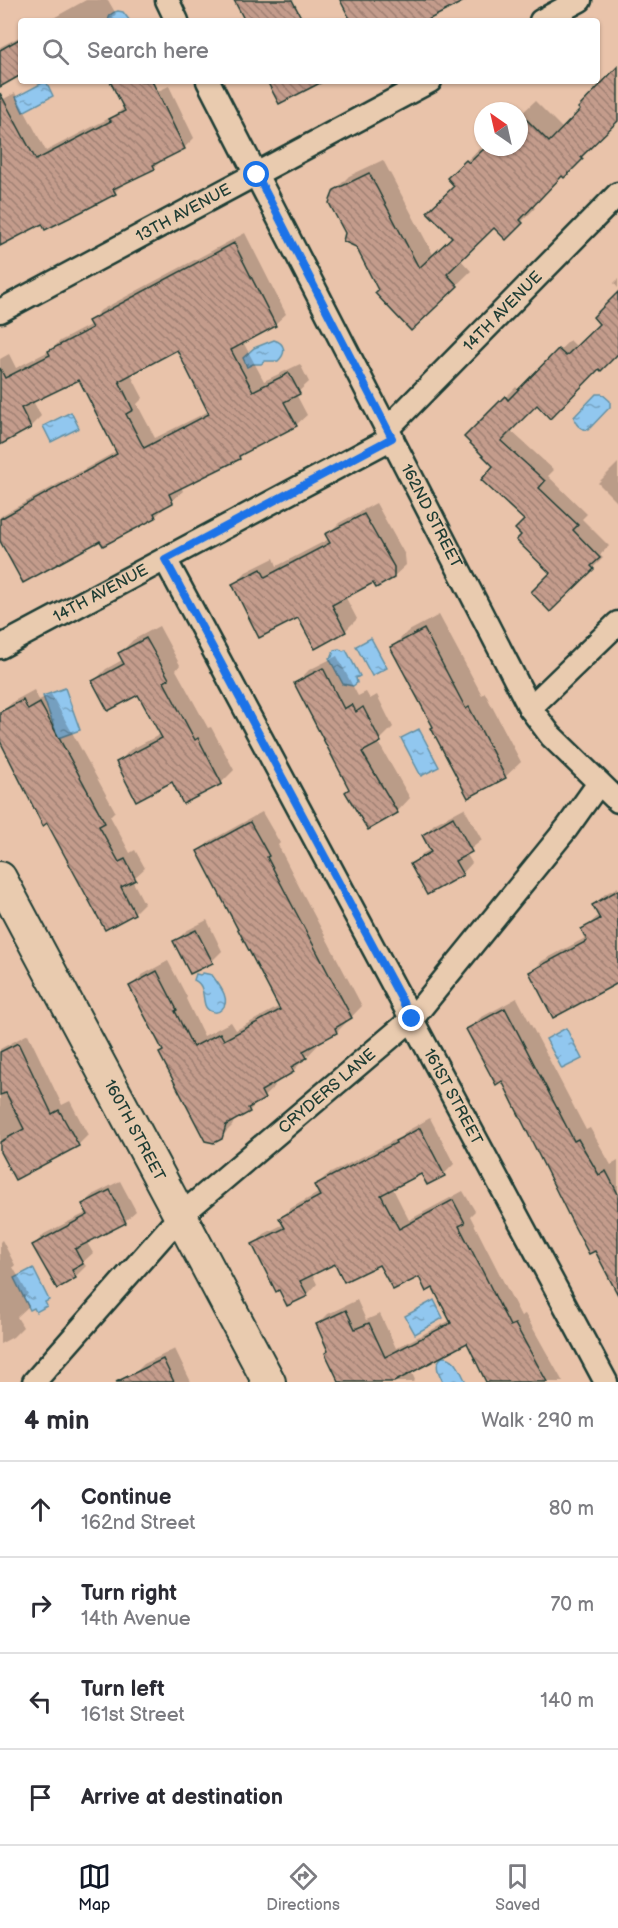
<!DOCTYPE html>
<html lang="en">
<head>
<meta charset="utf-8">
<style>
  body { margin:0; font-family:"Balsamiq Sans",sans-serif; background:#f2f2f3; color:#2b2b33 }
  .compass { position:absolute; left:474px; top:102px; width:54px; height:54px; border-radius:50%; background:#fff; box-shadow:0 2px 4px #0004; rotate:326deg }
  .stop { position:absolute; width:18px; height:18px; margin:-14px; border:4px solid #1a73e8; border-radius:50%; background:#fff }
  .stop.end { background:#1a73e8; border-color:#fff; box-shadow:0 2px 6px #0008 }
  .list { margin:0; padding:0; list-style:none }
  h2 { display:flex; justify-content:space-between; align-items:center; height:78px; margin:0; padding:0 24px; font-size:26px }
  h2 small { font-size:20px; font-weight:400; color:#7c7c81 }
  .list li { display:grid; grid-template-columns:39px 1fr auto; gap:18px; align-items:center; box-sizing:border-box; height:96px; padding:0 24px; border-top:2px solid #e1e1e2 }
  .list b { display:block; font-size:22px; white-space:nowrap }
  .list p { margin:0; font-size:20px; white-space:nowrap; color:#7c7c81 }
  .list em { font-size:20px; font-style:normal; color:#7c7c81 }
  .icon { flex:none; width:33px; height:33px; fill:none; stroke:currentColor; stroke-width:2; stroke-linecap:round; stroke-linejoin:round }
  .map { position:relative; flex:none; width:618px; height:1382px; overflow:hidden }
  .search { position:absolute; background:#fff; box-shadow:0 2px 4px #0004; left:18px; right:18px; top:18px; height:66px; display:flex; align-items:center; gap:15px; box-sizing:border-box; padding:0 21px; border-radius:6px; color:#7c7c81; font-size:22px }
  .sheet { height:462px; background:#fff }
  nav { display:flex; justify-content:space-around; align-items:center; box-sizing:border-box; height:84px; border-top:2px solid #e1e1e2; background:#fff; font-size:16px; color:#7c7c81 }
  nav a { display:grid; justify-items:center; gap:3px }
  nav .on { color:#111827 }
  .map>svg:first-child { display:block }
  .water { fill:url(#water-ripples); stroke:#6390a4; stroke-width:1.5 }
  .shadow { fill:#0003; fill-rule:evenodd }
  .building { fill:url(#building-back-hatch); stroke:#1f3d34; stroke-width:1.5; fill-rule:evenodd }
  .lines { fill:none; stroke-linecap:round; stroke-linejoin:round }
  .street-casing { stroke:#1f3d34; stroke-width:27 }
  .secondary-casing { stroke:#1f3d34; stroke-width:36 }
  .street { stroke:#e9cbaf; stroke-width:22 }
  .secondary { stroke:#e9cbaf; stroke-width:32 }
  .route { stroke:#1a73e8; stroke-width:8 }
  .labels { text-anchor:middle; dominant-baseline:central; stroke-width:6; stroke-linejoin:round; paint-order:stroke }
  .street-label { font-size:16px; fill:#1f3d34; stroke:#e9cbaf }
</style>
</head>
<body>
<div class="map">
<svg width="618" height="1382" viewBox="0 0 618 1382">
  <defs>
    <pattern id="water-ripples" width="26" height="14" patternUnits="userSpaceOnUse" patternTransform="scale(1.5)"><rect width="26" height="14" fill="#91c7ef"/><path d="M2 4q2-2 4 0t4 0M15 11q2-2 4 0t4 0" fill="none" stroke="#76a3c2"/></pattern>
    <pattern id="building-back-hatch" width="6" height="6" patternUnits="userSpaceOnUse" patternTransform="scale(1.5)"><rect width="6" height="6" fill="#c49c8c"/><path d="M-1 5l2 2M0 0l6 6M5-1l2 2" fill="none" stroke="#9f8073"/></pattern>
  </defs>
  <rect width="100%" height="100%" fill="#e9c3aa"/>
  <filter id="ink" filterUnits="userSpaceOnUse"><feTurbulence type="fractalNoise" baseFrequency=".0167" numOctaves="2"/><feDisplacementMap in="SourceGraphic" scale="12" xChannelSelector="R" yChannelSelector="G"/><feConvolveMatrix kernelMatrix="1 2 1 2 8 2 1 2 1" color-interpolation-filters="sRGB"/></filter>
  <g filter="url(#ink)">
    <g class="water">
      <path d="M118,11l5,1 7,9h-22c1,-6 4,-9 10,-10z"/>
      <polygon points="46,81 53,96 23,112 16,97"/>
      <path d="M274,340c11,3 13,13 4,21h-13l-4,3h-8l-6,3 -4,-9 11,-10z"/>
      <path d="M596,394h6l8,7v6l-22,23c-8,-1 -13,-6 -14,-13z"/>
      <polygon points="71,412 79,428 51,442 43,426"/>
      <polygon points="371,638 387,668 372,676 356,646"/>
      <polygon points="339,649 343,651 346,650 360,676 356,678 357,683 353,686 343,684 329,658 332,657 334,650"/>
      <polygon points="65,688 80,730 58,738 43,696"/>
      <polygon points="419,729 439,767 421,776 401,738"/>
      <path d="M203,973l9,2c6,9 20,24 10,34 -2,2 -4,4 -8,3 -17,-2 -4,-25 -20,-32l2,-6 4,1z"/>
      <polygon points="566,1028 582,1059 562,1069 546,1039"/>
      <polygon points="33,1268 49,1300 45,1302 47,1306 36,1312 34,1308 30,1310 14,1278"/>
      <polygon points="434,1300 443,1318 415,1334 405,1316"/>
      <path d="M442,1357c14,-1 18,14 24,25h-23c-4,-9 -10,-17 -1,-25z"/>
    </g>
    <g class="shadow">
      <polygon points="86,0 108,0 116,14 113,17 116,21 48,21"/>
      <polygon points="21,36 21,74 0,85 0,47"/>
      <polygon points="618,65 618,118 593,143 595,145 532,205 535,208 506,238 494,226 460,259 471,271 411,329 380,290 358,246 347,233 335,190 349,176 383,160 434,256 454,237 456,186 449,178 480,148 483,151 487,147 519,147 519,116 535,101 563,129 601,86 599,84"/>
      <polygon points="111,81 151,81 156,92 169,86 194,138 184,148 165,157 154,168 125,182 115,192 43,222 0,245 0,101 15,93 46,151 115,115 125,107"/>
      <path d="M245,233l41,81 -11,10 -32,18 21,39 36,-17 9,18 -13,12 11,21 -11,10 -49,25 -7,7 -59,30 2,4 -27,25 -52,28 -3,-6h-101v-21l4,-3 113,-63 -38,-73 -46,23 8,15 -11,11 -30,16v-84l9,-5 7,14 35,-18 9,-9 32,-17 -2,-3 11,-11zM177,348l32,63 -54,27 -18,-34 6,-6 -13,-25z"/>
      <polygon points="618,279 618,288 614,283"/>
      <polygon points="618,294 618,352 599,367 537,403 510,430 554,470 548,476 587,514 582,519 609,546 600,555 603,558 550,610 552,572 523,535 526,520 495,466 466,437 516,387 519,390 570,340 577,347 601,324"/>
      <polygon points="618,463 618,503 598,483"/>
      <polygon points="376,503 405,555 406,565 393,577 374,581 345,596 357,619 345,631 299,616 234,584 246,572 274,558 277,566 329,539 327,535 339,523"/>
      <polygon points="439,615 482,695 485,693 521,762 505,777 468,796 434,726 392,647 407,632"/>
      <polygon points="159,626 180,665 176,670 208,728 211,727 234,770 221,783 173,780 118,763 130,750 161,734 139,693 94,681 106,669 124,659 120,653 133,640"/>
      <polygon points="337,656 358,696 366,692 370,699 377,695 393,727 378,742 410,798 397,812 351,789 296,683 309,670"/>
      <polygon points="34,690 39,700 51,694 115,811 110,816 130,853 135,850 145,868 132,880 144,903 134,913 0,738 0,720 3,711 14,701"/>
      <polygon points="464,808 482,840 466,853 472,863 462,874 412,864 422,854 431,849 424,835 434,824"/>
      <polygon points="262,812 280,843 278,845 302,892 362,1006 337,1032 316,1043 318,1045 293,1071 273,1082 275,1086 249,1111 235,1119 232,1126 221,1137 161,1053 164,1050 131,986 142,975 168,961 187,997 186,999 204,1036 231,1022 236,1030 280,1006 199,852 210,841"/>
      <polygon points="618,887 618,981 531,973 542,961 587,937 583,930 599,915 594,905 605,894"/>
      <polygon points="207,920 222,951 212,961 175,942 186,931"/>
      <polygon points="517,998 586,1130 590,1128 611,1165 618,1161 618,1292 503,1079 468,1030 480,1018"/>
      <polygon points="28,1034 62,1105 70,1101 88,1135 78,1145 0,1149 0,1049"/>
      <polygon points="430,1118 454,1164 444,1174 421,1172 392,1187 409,1220 463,1191 475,1211 470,1216 521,1316 525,1314 563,1382 488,1382 467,1341 411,1371 415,1380 413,1382 341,1382 317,1325 328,1314 357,1300 366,1320 380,1314 396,1348 451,1320 434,1286 419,1275 380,1263 336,1262 312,1274 317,1284 307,1295 254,1245 264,1234 284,1224 281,1218 291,1208 320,1192 316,1185 327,1175 402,1136 407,1131"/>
      <polygon points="120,1181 136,1211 125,1221 86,1241 93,1253 83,1262 86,1266 75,1277 34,1245 44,1234 88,1212 84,1204 94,1194"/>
      <polygon points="2,1240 15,1265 13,1267 28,1294 24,1297 29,1306 17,1317 23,1327 13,1337 0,1344 0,1242"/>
      <polygon points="175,1349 191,1382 116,1382 136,1372 144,1364"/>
    </g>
    <g class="building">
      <polygon points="234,0 292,0 303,21 245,21"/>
      <polygon points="340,0 466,0 426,21 351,21"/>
      <polygon points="21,38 21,75 0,87 0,50"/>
      <polygon points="618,66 618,121 581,157 583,159 564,178 562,176 520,220 523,223 506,240 494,228 447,274 458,286 411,331 375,293 378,290 356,247 343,241 345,233 329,203 334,190 369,173 419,268 452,237 427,212 454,186 447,178 466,160 469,163 486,147 519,147 520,113 549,142 580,110 578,108"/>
      <polygon points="110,81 152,81 185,149 153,165 155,169 113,189 116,194 87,209 45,230 42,224 0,246 0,93 36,160 111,121 109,119 125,111"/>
      <polygon points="267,81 324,81 279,104"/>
      <path d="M234,243l42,83 -45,24 22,41 36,-18 11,21 -16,8 13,24 -58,30 1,3 -71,35 4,9 -19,10 2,5 -53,28 -3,-5 -77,42 -23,-42v-22l117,-65 -38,-74 -58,28 10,20 -31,17v-77l5,10 45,-23 -2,-4 44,-23 -4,-7zM177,350l32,64 -65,34 -18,-34 7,-4 -14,-29z"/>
      <polygon points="618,292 618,354 601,371 599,369 550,419 537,405 501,441 545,481 539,488 578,525 573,530 600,558 591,566 594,569 550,612 531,592 550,573 516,540 521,535 515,529 524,520 481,480 493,466 464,437 505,396 508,400 558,349 566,356 599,324 593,317"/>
      <polygon points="364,514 394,567 394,578 376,588 373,583 332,605 346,632 315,649 298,618 259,638 232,584 261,569 265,577 330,543 325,534"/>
      <polygon points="424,629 466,709 469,707 506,778 468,798 431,728 433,727 390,647"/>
      <polygon points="146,638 169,679 164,682 195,740 198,738 222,784 183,804 172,782 136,801 116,762 162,738 138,695 108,711 92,681 124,664 118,653"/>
      <polygon points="323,668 344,709 352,704 356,712 363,707 381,742 362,752 398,813 368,830 345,792 349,789 294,683"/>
      <polygon points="23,700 28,710 40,703 105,823 99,826 119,862 125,859 136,880 121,887 135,914 105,930 47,823 43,826 0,741 0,712"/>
      <polygon points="453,817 472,852 455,861 463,875 427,895 410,864 431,852 422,835"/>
      <polygon points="250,822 269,856 267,857 291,903 352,1018 335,1028 337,1033 303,1051 307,1058 291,1067 294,1072 261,1091 265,1099 248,1108 250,1112 226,1125 222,1139 214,1143 205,1141 159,1053 163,1051 129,986 157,971 177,1010 175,1011 193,1047 220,1033 224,1040 280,1010 197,851"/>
      <polygon points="618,890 618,983 553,1018 529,972 587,941 581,929 600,919 592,905"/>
      <polygon points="196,930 213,963 190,974 173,941"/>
      <polygon points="505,1008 574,1141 578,1139 599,1175 606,1171 618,1194 618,1295 595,1251 589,1254 573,1224 502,1081 496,1085 466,1029"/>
      <polygon points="18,1043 52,1114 59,1110 79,1146 15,1180 0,1152 0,1142 24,1129 6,1093 0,1095 0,1052"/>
      <polygon points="420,1128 445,1176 427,1185 421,1174 381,1195 399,1229 453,1200 465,1223 459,1226 484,1274 510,1326 515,1324 547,1382 486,1382 467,1343 394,1382 339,1382 325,1353 328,1351 316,1324 346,1310 355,1329 369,1323 385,1357 451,1323 433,1288 426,1292 419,1277 393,1290 379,1265 344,1282 335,1264 300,1281 308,1296 287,1306 279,1290 276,1292 252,1244 285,1228 279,1218 320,1196 314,1185 396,1143 395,1141"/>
      <polygon points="110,1190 126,1223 75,1249 83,1264 72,1270 76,1278 57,1289 32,1245 88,1215 82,1204"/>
      <polygon points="163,1359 174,1382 116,1382"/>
    </g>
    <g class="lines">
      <g class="street-casing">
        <g id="street">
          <polyline points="167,0 177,21"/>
          <polyline points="541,21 580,0"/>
          <path id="s1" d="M208,81l322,627 21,28 67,65"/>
          <path id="s2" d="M0,311l430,-230"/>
          <path id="s3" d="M387,429l231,-235"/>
          <path id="s4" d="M165,559l441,823"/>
          <path id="s5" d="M0,647l392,-209"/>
          <polyline points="530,708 618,623"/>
          <path id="s6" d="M34,1382l146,-166 232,-197 155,-191 32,-45"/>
        </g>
      </g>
      <g class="secondary-casing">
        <g id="secondary">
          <path id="s7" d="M0,878l269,504"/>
        </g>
      </g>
      <use href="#street" class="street"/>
      <use href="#secondary" class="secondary"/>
    </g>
  </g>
  <g class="lines" filter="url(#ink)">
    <polyline class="route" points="257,175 392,438 165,559 412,1019"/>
  </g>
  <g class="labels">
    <g class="street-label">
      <text stroke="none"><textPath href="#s2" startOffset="208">13TH AVENUE</textPath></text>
      <text stroke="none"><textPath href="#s3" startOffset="165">14TH AVENUE</textPath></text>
      <text stroke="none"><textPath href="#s1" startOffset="489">162ND STREET</textPath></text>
      <text stroke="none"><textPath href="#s5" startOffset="114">14TH AVENUE</textPath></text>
      <text stroke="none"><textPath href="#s6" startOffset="414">CRYDERS LANE</textPath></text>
      <text stroke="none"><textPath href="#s4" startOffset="610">161ST STREET</textPath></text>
      <text stroke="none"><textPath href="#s7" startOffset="286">160TH STREET</textPath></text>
    </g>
  </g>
</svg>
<svg class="compass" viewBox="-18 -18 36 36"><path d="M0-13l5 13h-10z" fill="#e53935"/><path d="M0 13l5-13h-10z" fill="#7c7c81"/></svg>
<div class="stop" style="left:257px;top:175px"></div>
<div class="stop end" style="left:412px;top:1019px"></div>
<div class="search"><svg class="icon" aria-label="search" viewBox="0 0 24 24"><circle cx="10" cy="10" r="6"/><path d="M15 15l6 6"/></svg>Search here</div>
</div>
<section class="sheet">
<h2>4 min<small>Walk · 290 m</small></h2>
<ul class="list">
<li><svg class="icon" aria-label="ahead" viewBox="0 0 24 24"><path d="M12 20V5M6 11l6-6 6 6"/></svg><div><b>Continue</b><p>162nd Street</p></div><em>80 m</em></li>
<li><svg class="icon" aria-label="right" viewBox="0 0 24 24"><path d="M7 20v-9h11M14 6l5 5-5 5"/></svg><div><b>Turn right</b><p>14th Avenue</p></div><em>70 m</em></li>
<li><svg class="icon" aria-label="left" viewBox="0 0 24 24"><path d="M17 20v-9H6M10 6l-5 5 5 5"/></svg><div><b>Turn left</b><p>161st Street</p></div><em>140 m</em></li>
<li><svg class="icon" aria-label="arrive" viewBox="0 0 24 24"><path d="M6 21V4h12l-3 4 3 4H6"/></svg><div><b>Arrive at destination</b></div></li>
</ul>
</section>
<nav>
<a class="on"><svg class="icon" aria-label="map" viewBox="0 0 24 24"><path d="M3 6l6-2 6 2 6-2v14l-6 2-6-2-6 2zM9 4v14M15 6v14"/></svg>Map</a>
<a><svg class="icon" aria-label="directions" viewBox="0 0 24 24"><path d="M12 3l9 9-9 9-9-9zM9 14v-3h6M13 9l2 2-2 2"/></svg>Directions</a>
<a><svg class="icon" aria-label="saved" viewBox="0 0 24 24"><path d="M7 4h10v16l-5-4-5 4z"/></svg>Saved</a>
</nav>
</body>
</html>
